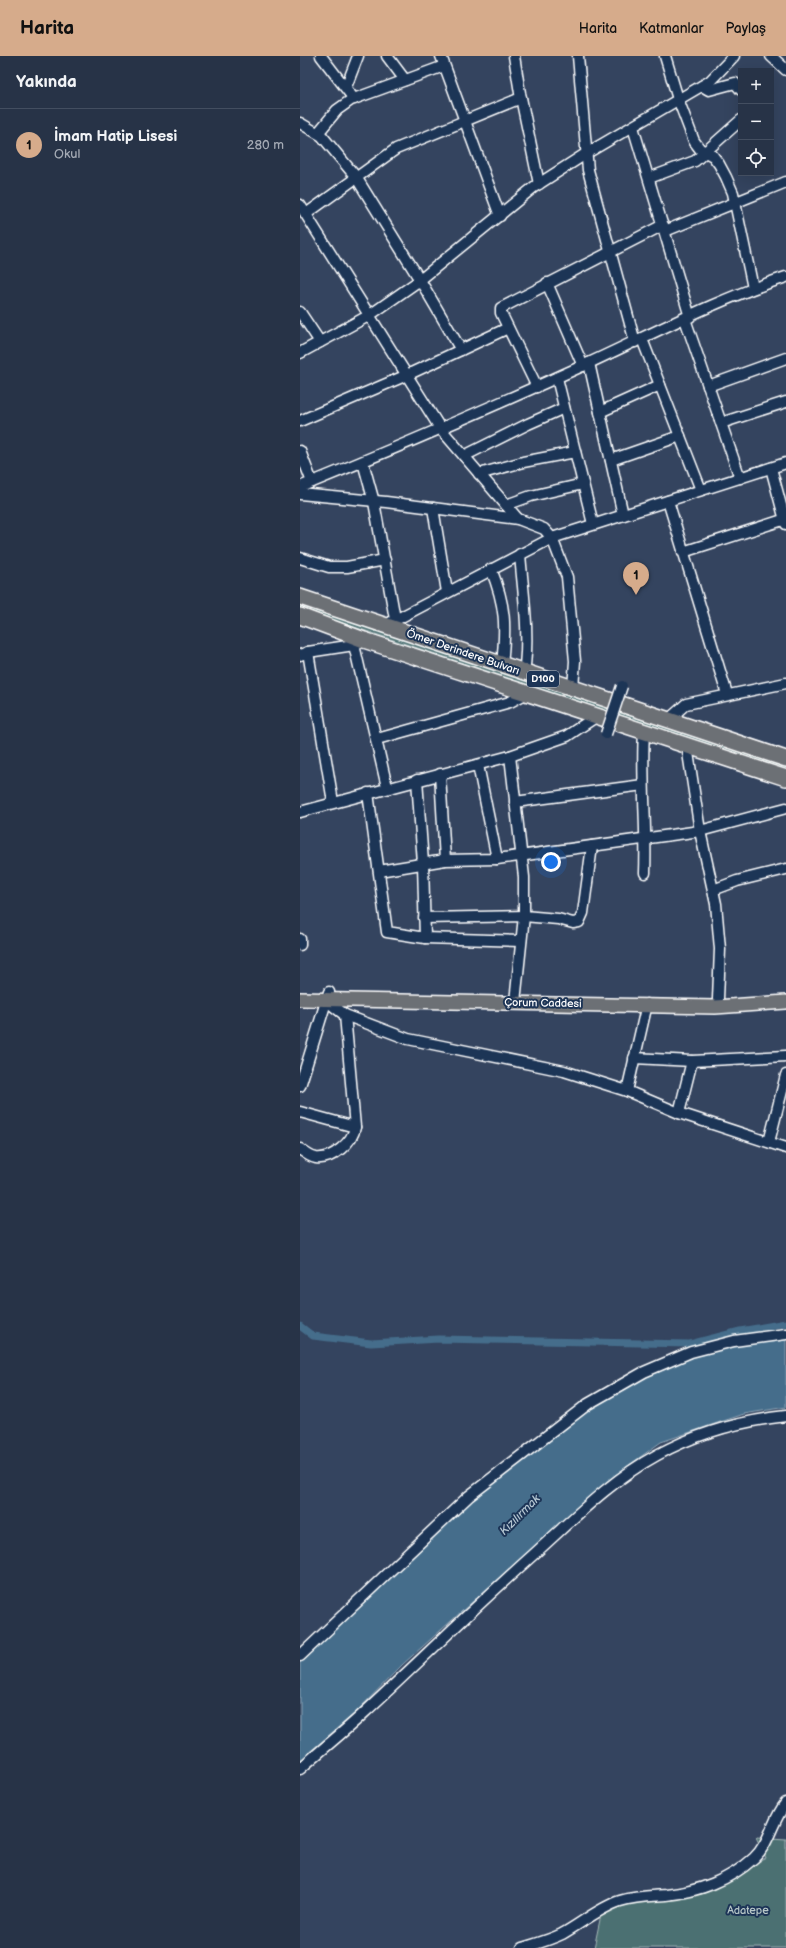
<!DOCTYPE html>
<html lang="tr">
<head>
<meta charset="utf-8">
<style>
  body { margin:0; font-family:"Balsamiq Sans",sans-serif; background:#2f3b4e; color:#f1f3f6 }
  .controls { position:absolute; right:12px; top:12px; display:grid; overflow:hidden; border-radius:0px; box-shadow:0 4px 16px #0002 }
  .controls button { width:36px; height:36px; display:grid; place-items:center; padding:0; border:0; border-bottom:1px solid #434e60; background:#273347; color:#f1f3f6; font:20px sans-serif }
  .you { position:absolute; left:251px; top:806px; width:14px; height:14px; margin:-10px; border:3px solid #fff; border-radius:50%; background:#1a73e8; box-shadow:0 0 0 6px #1a73e833 }
  .badge { display:grid; place-items:center; width:26px; height:26px; border-radius:50%; background:#d6ab8b; color:#111; font-size:13px; font-weight:700 }
  .pin { position:absolute; translate:-50% -33px; filter:drop-shadow(0 1px 2px #0008) }
  .pin::after { content:''; position:absolute; top:21px; width:14px; height:12px; background:inherit; clip-path:polygon(0 0,100% 0,50% 100%) }
  .list { margin:0; padding:0; list-style:none }
  h2 { display:flex; justify-content:space-between; align-items:center; height:52px; margin:0; padding:0 16px; font-size:17px }
  h2 small { font-size:13px; font-weight:400; color:#a4aab4 }
  .list li { display:grid; grid-template-columns:26px 1fr auto; gap:12px; align-items:center; box-sizing:border-box; height:72px; padding:0 16px; border-top:1px solid #434e60 }
  .list b { display:block; font-size:15px; white-space:nowrap }
  .list p { margin:0; font-size:13px; white-space:nowrap; color:#a4aab4 }
  .list em { font-size:13px; font-style:normal; color:#a4aab4 }
  .icon { flex:none; width:22px; height:22px; fill:none; stroke:currentColor; stroke-width:2; stroke-linecap:round; stroke-linejoin:round }
  .map { position:relative; flex:none; width:486px; height:1892px; overflow:hidden }
  header { display:flex; align-items:center; gap:24px; box-sizing:border-box; height:56px; padding:0 20px; background:#d6ab8b; color:#111 }
  header strong { font-size:19px }
  nav { display:flex; gap:22px; margin-inline-start:auto; font-size:14px }
  main { display:flex }
  aside { flex:1; background:#273347 }
  .map>svg:first-child { display:block }
  .green { fill:#4c7072; stroke:#a6b8b8 }
  .water { fill:#446d8b; stroke:#8fa7b9 }
  .lines { fill:none; stroke-linecap:round; stroke-linejoin:round }
  .canal { stroke:#446d8b; stroke-width:7 }
  .minor-casing { stroke:#fff; stroke-width:13 }
  .major-casing { stroke:#fff; stroke-width:16 }
  .highway-casing { stroke:#fff; stroke-width:18 }
  .minor { stroke:#1d3557; stroke-width:10 }
  .major { stroke:#6c6f75; stroke-width:13 }
  .highway { stroke:#6c6f75; stroke-width:15 }
  .minor-bridge-casing { stroke:#fff; stroke-width:13; stroke-linecap:butt }
  .minor-bridge { stroke:#1d3557; stroke-width:10 }
  .labels { text-anchor:middle; dominant-baseline:central; stroke-width:4; stroke-linejoin:round; paint-order:stroke }
  .shield { fill:#1d3557; stroke:#bbc2cd; stroke-width:1 }
  .shield-label { font-size:10px; font-weight:bold; fill:#fff }
  .street-label { font-size:11px; fill:#fff; stroke:#1d3557 }
  .park-label { font-size:11px; fill:#b7c6c7; stroke:#1d3557 }
  .water-label { font-size:12px; font-style:italic; fill:#b4c5d1; stroke:#1d3557 }
</style>
</head>
<body>
<header>
<strong>Harita</strong>
<nav><a>Harita</a><a>Katmanlar</a><a>Paylaş</a></nav>
</header>
<main>
<aside>
<h2>Yakında<small></small></h2>
<ul class="list">
<li><span class="badge">1</span><div><b>İmam Hatip Lisesi</b><p>Okul</p></div><em>280 m</em></li>
</ul>
</aside>
<div class="map">
<svg width="486" height="1892" viewBox="0 0 486 1892">
  <rect width="100%" height="100%" fill="#34445f"/>
  <filter id="ink" filterUnits="userSpaceOnUse"><feTurbulence type="fractalNoise" baseFrequency=".025" numOctaves="2"/><feDisplacementMap in="SourceGraphic" scale="8" xChannelSelector="R" yChannelSelector="G"/><feConvolveMatrix kernelMatrix="1 2 1 2 8 2 1 2 1" color-interpolation-filters="sRGB"/></filter>
  <g filter="url(#ink)">
    <g class="green">
      <polygon points="0,548 486,709 486,714 0,553"/>
      <polygon points="456,1781 486,1783 486,1892 294,1892 301,1859 322,1849 395,1839 466,1802"/>
    </g>
    <polygon class="water" points="486,1278 486,1351 444,1358 361,1386 307,1425 102,1609 55,1657 0,1704 0,1600 169,1440 288,1348 367,1305"/>
    <g class="lines">
      <polyline class="canal" points="0,1270 13,1280 71,1287 139,1283 390,1288 440,1275 486,1267"/>
      <g class="minor-casing">
        <g id="minor">
          <polyline points="21,0 54,43"/>
          <polyline points="87,0 105,24"/>
          <polyline points="141,0 200,160"/>
          <polyline points="214,0 220,37 239,128"/>
          <polyline points="278,0 288,114 335,286"/>
          <polyline points="365,0 378,43 394,85 400,93 413,100 419,108 426,121 433,137 453,232"/>
          <polyline points="471,0 486,14"/>
          <polyline points="402,30 409,34 435,27 441,34"/>
          <polyline points="46,31 58,0"/>
          <polyline points="0,67 22,80 56,121 120,224 161,294"/>
          <polyline points="333,71 390,261"/>
          <polyline points="18,77 37,54 51,44 144,10"/>
          <polyline points="349,122 395,105 441,64"/>
          <polyline points="0,149 140,372 218,463"/>
          <polyline points="6,158 96,93 221,42"/>
          <polyline points="365,175 486,126"/>
          <polyline points="247,227 283,310"/>
          <polyline points="0,256 20,286"/>
          <polyline points="385,263 440,422"/>
          <polyline points="342,283 401,434"/>
          <polyline points="0,297 70,259 120,224 234,131 287,97 410,25 434,0"/>
          <polyline points="289,307 323,459"/>
          <polyline points="257,322 293,468"/>
          <polyline points="408,330 486,302"/>
          <polyline points="237,331 201,257 201,252 363,169"/>
          <polyline points="300,356 360,329"/>
          <polyline points="0,365 107,319 208,272"/>
          <polyline points="421,367 486,346"/>
          <polyline points="0,395 12,426"/>
          <polyline points="164,400 228,368 264,352"/>
          <polyline points="311,404 380,380"/>
          <polyline points="63,406 74,446 95,563"/>
          <polyline points="471,412 486,468"/>
          <polyline points="179,418 223,406 275,396"/>
          <path d="M0,431c97,-39 194,-81 289,-124 65,-30 129,-64 197,-86"/>
          <polyline points="0,438 86,446 218,463 244,473 252,482 267,521 275,605 273,632"/>
          <polyline points="368,445 427,638"/>
          <polyline points="206,449 231,440 283,428"/>
          <polyline points="133,452 147,536"/>
          <polyline points="383,496 486,463"/>
          <path d="M220,498c3,39 10,80 4,119"/>
          <polyline points="0,502 29,511 47,511 85,504"/>
          <path d="M191,513c15,37 15,57 11,96"/>
          <polyline points="84,570 252,482 486,407"/>
          <polyline points="54,589 87,731"/>
          <polyline points="8,596 33,746"/>
          <polyline points="0,599 8,596 54,589 60,586"/>
          <polyline points="367,665 386,648 486,627"/>
          <path d="M344,676c-3,47 3,94 1,141"/>
          <polyline points="77,683 210,646 227,637"/>
          <polyline points="387,690 400,775 416,848 420,893 418,943"/>
          <polyline points="210,700 224,821 224,860 215,946"/>
          <polyline points="178,709 197,803"/>
          <polyline points="140,718 145,804"/>
          <polyline points="117,724 123,807 125,882"/>
          <polyline points="68,737 87,876 125,882 221,885"/>
          <polyline points="215,746 343,729"/>
          <polyline points="0,756 210,700 267,680 297,660"/>
          <polyline points="79,815 145,804 197,803 400,775 486,752"/>
          <polyline points="413,834 437,825 486,813"/>
          <polyline points="124,862 224,860 258,863 273,867 279,866 283,857 292,790"/>
          <polyline points="0,883 0,889"/>
          <polyline points="27,945 45,959 108,983 264,1015 327,1035 379,1057 486,1092"/>
          <polyline points="334,1002 392,1005 379,1057"/>
          <polyline points="392,1005 486,1000"/>
          <polyline points="0,1030 29,936"/>
          <polyline points="327,1035 347,948"/>
          <polyline points="0,1056 55,1071"/>
          <polyline points="469,1086 486,1019"/>
          <path d="M0,1093c5,4 10,8 16,9 16,2 37,-16 39,-31l-10,-112"/>
          <polyline points="0,1600 169,1440 288,1348 344,1316 391,1296 434,1285 486,1278"/>
          <path d="M0,1713c21,-19 44,-37 65,-57 56,-52 111,-106 168,-157 39,-35 78,-75 124,-100 40,-22 84,-34 129,-39"/>
          <path d="M222,1892c13,-4 28,-8 40,-14 20,-11 37,-26 58,-33 15,-5 30,-5 46,-6 32,-3 64,-15 88,-37 16,-15 18,-38 32,-55"/>
        </g>
      </g>
      <g class="major-casing">
        <polyline id="major" points="0,943 415,951 486,946"/>
      </g>
      <g class="highway-casing">
        <g id="highway">
          <polyline points="0,541 486,703"/>
          <polyline points="0,560 64,584 486,722"/>
        </g>
      </g>
      <use href="#minor" class="minor"/>
      <use href="#major" class="major"/>
      <use href="#highway" class="highway"/>
      <g class="minor-bridge-casing">
        <polyline id="minor-bridge" points="306,678 322,630"/>
      </g>
      <use href="#minor-bridge" class="minor-bridge"/>
    </g>
  </g>
  <g class="labels">
    <rect class="shield" x="227" y="615" width="32" height="16" rx="3"/>
    <g class="shield-label">
      <text x="243" y="623">D100</text>
    </g>
    <g class="street-label">
      <text transform="translate(163 596) rotate(19)">Ömer Derindere Bulvarı</text>
      <text transform="translate(243 947) rotate(1)">Çorum Caddesi</text>
    </g>
    <g class="park-label">
      <text x="448" y="1854">Adatepe</text>
    </g>
    <g class="water-label">
      <text transform="translate(220 1459) rotate(-45)">Kızılırmak</text>
    </g>
  </g>
</svg>
<div class="controls">
<button>+</button>
<button>−</button>
<button><svg class="icon" aria-label="locate" viewBox="0 0 24 24"><circle cx="12" cy="12" r="6"/><path d="M12 2v4M12 18v4M2 12h4M18 12h4"/></svg></button>
</div>
<div class="you"></div>
<div class="pin badge" style="left:336px;top:539px">1</div>
</div>
</main>
</body>
</html>
